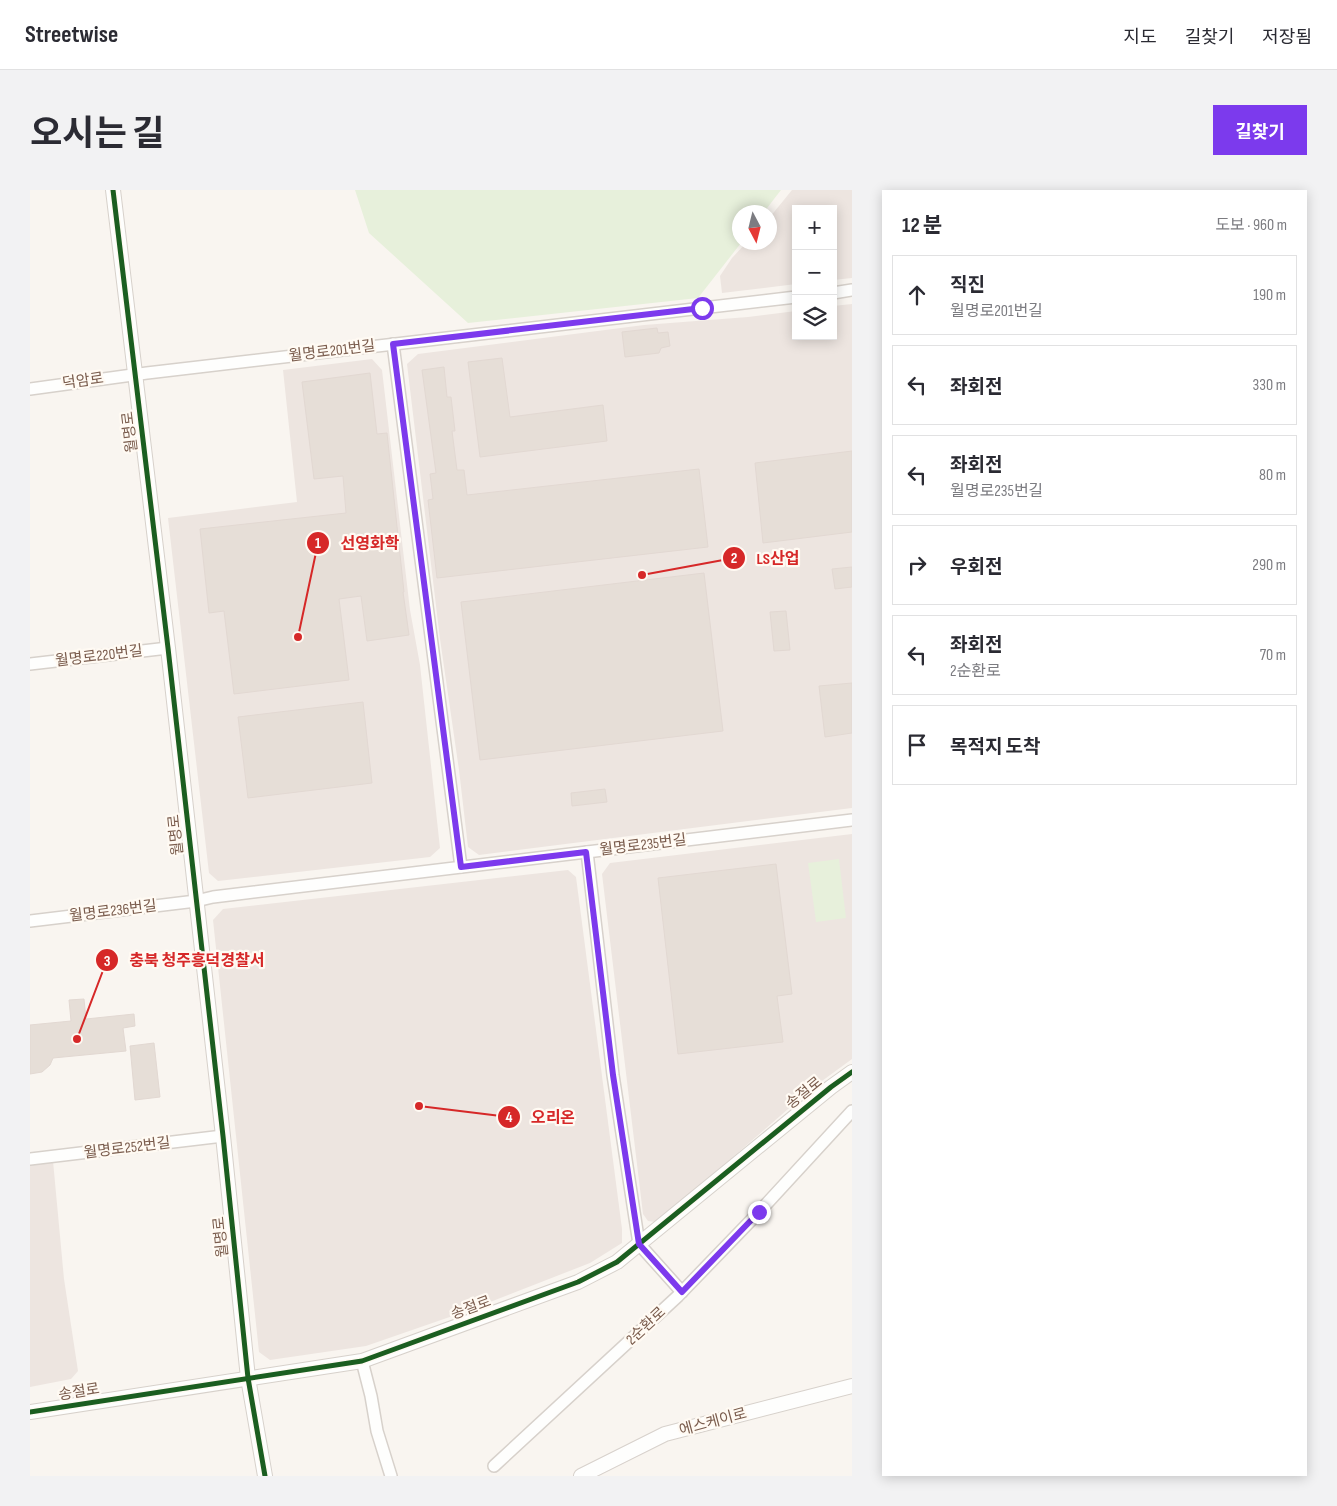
<!DOCTYPE html>
<html lang="ko">
<head>
<meta charset="utf-8">
<style>
  body { margin:0; font-family:"Sofia Sans Condensed","Noto Sans KR",sans-serif; background:#f2f2f3; color:#2b2b33 }
  .controls { position:absolute; right:15px; top:15px; display:grid; overflow:hidden; border-radius:0px; box-shadow:0 2px 12px #0003 }
  .controls button { width:45px; height:45px; display:grid; place-items:center; padding:0; border:0; border-bottom:1px solid #e1e1e2; background:#fff; color:#2b2b33; font:25px sans-serif }
  .compass { position:absolute; left:702px; top:15px; width:45px; height:45px; border-radius:50%; background:#fff; box-shadow:0 2px 12px #0003; rotate:173deg }
  .stop { position:absolute; width:15px; height:15px; margin:-11px; border:4px solid #7c3aed; border-radius:50%; background:#fff }
  .stop.end { background:#7c3aed; border-color:#fff; box-shadow:0 1px 5px #0008 }
  .list { margin:0; padding:0; list-style:none }
  h2 { display:flex; justify-content:space-between; align-items:center; height:65px; margin:0; padding:0 20px; font-size:21px }
  h2 small { font-size:16px; font-weight:400; color:#7c7c81 }
  .list li { display:grid; grid-template-columns:32px 1fr auto; gap:15px; align-items:center; box-sizing:border-box; height:80px; margin:0 10px 10px; padding:0 10px; border:1px solid #e1e1e2; border-radius:0px }
  .list b { display:block; font-size:19px; white-space:nowrap }
  .list p { margin:0; font-size:16px; white-space:nowrap; color:#7c7c81 }
  .list em { font-size:16px; font-style:normal; color:#7c7c81 }
  .icon { flex:none; width:28px; height:28px; fill:none; stroke:currentColor; stroke-width:2; stroke-linecap:round; stroke-linejoin:round }
  .map { position:relative; flex:none; width:822px; height:1286px; overflow:hidden; border-radius:0px }
  header { display:flex; align-items:center; gap:30px; box-sizing:border-box; height:70px; padding:0 25px; background:#fff; border-bottom:1px solid #e1e1e2 }
  header strong { font-size:24px }
  nav { display:flex; gap:28px; margin-inline-start:auto; font-size:18px }
  .intro { display:flex; align-items:center; justify-content:space-between; box-sizing:border-box; height:120px; padding:0 30px }
  h1 { margin:0; font-size:35px }
  .button { padding:12px 22px; border-radius:0px; background:#7c3aed; color:#fff; font-size:18px; font-weight:700 }
  main { display:flex; gap:30px; padding:0 30px }
  aside { flex:1; background:#fff; border-radius:0px; box-shadow:0 2px 12px #0003 }
  .map>svg:first-child { display:block }
  .industrial { fill:#ede5e0 }
  .green { fill:#e7f0db }
  .building { fill:#e6ded7; stroke:#e2d8d2 }
  .lines { fill:none; stroke-linecap:round; stroke-linejoin:round }
  .minor-casing { stroke:#d7d1cb; stroke-width:14 }
  .tertiary-casing { stroke:#d7d1cb; stroke-width:16 }
  .minor { stroke:#fefefd; stroke-width:11 }
  .tertiary { stroke:#fefefd; stroke-width:14 }
  .cycleway-casing { stroke:#fffaf3; stroke-width:8 }
  .cycleway { stroke:#1b5e20; stroke-width:5 }
  .route { stroke:#7c3aed; stroke-width:6 }
  .labels { text-anchor:middle; dominant-baseline:central; stroke-width:4.5; stroke-linejoin:round; paint-order:stroke }
  .street-label { font-size:15px; fill:#7a5c4d; stroke:#fffaf3 }
  .leader { fill:none; stroke:#d62828; stroke-width:2 }
  .callout-dot { fill:#d62828; stroke:#fffaf3; stroke-width:2 }
  .mark-label { font-size:15px; text-anchor:middle; font-weight:bold; fill:#fff }
  .callout-label { font-size:16px; text-anchor:middle; font-weight:bold; fill:#d62828; stroke:#fffaf3; stroke-width:4.5; stroke-linejoin:round; paint-order:stroke }
</style>
</head>
<body>
<header>
<strong>Streetwise</strong>
<nav><a>지도</a><a>길찾기</a><a>저장됨</a></nav>
</header>
<div class="intro"><h1>오시는 길</h1><a class="button">길찾기</a></div>
<main>
<div class="map">
<svg width="822" height="1286" viewBox="0 0 822 1286">
  <rect width="100%" height="100%" fill="#f9f5f0"/>
  <g class="industrial">
    <polygon points="762,0 822,0 822,88 803,90 803,19 766,19 766,94 692,103 690,86 702,68 716,53 739,52 740,27"/>
    <polygon points="822,114 822,618 449,665 438,657 429,580 410,449 377,174 388,164 614,135 718,127 766,121 766,146 803,146 803,116"/>
    <polygon points="342,169 352,180 380,420 390,475 410,658 400,667 188,691 179,683 138,328 267,312 253,180"/>
    <polygon points="822,644 822,869 781,899 632,1029 625,1032 618,1031 613,1024 572,684 580,673"/>
    <polygon points="538,680 546,687 592,1039 592,1053 560,1073 437,1121 336,1156 240,1170 229,1162 183,730 193,719"/>
    <polygon points="23,971 34,1089 48,1181 41,1189 0,1197 0,973"/>
  </g>
  <g class="green">
    <polygon points="325,0 751,0 734,22 709,22 711,53 668,108 438,133 339,43"/>
    <polygon points="809,669 816,728 786,732 778,673"/>
  </g>
  <g class="building">
    <polygon points="627,138 628,143 638,142 640,156 631,158 629,163 595,167 592,142"/>
    <polygon points="472,168 480,227 573,215 577,251 450,267 438,172"/>
    <polygon points="414,177 417,207 421,207 425,241 422,241 427,280 434,280 437,305 669,279 678,357 407,388 398,310 403,309 400,284 406,283 392,180"/>
    <polygon points="340,183 347,244 357,243 374,402 373,402 379,445 337,451 331,406 309,409 319,490 204,504 194,421 179,423 170,339 316,323 313,286 284,289 272,192"/>
    <polygon points="822,261 822,342 733,353 725,273"/>
    <polygon points="822,377 822,397 805,399 802,379"/>
    <polygon points="674,383 693,541 450,570 431,412"/>
    <polygon points="756,421 760,460 744,461 740,422"/>
    <polygon points="822,493 822,543 795,547 789,496"/>
    <polygon points="333,512 342,593 218,608 208,527"/>
    <polygon points="575,599 577,612 542,616 541,603"/>
    <polygon points="746,674 762,804 747,806 753,852 648,864 628,688"/>
    <polygon points="54,809 56,829 104,824 105,836 93,838 96,861 23,868 20,875 12,882 0,884 0,835 41,831 39,810"/>
    <polygon points="124,853 130,907 105,910 100,856"/>
  </g>
  <g class="lines">
    <g class="minor-casing">
      <g id="minor">
        <polyline points="803,103 822,100"/>
        <polyline points="363,154 431,677"/>
        <polyline points="0,199 117,183 766,107"/>
        <polyline points="0,474 138,458"/>
        <polyline points="557,662 583,885 609,1054 652,1102"/>
        <polyline points="0,731 166,711 183,707 822,630"/>
        <polyline points="0,969 193,946"/>
        <polyline points="332,1171 341,1206 347,1241 361,1286"/>
        <polyline points="464,1276 648,1106 729,1022 822,921"/>
      </g>
    </g>
    <g class="tertiary-casing">
      <g id="tertiary">
        <polyline points="83,0 138,458 193,946 218,1188 235,1286"/>
        <polyline points="0,1222 332,1171 548,1092 587,1072 801,897 822,882"/>
        <polyline points="551,1286 635,1244 822,1196"/>
      </g>
    </g>
    <use href="#minor" class="minor"/>
    <use href="#tertiary" class="tertiary"/>
    <g class="cycleway-casing">
      <g id="cycleway">
        <polyline points="83,0 138,458 193,946 218,1188 235,1286"/>
        <polyline points="0,1222 332,1171 548,1092 587,1072 801,897 822,882"/>
      </g>
    </g>
    <use href="#cycleway" class="cycleway"/>
  </g>
  <g class="lines">
    <polyline class="route" points="672,118 363,154 431,677 556,662 583,885 609,1054 652,1102 729,1022"/>
  </g>
  <g class="labels">
    <g class="street-label">
      <text transform="translate(302 161) rotate(-7)">월명로201번길</text>
      <text transform="translate(53 191) rotate(-8)">덕암로</text>
      <text transform="translate(100 242) rotate(-97)">월명로</text>
      <text transform="translate(69 466) rotate(-7)">월명로220번길</text>
      <text transform="translate(146 645) rotate(-96)">월명로</text>
      <text transform="translate(613 655) rotate(-7)">월명로235번길</text>
      <text transform="translate(83 721) rotate(-7)">월명로236번길</text>
      <text transform="translate(774 903) rotate(-39)">송절로</text>
      <text transform="translate(97 958) rotate(-7)">월명로252번길</text>
      <text transform="translate(191 1047) rotate(-96)">월명로</text>
      <text transform="translate(441 1118) rotate(-20)">송절로</text>
      <text transform="translate(616 1136) rotate(-43)">2순환로</text>
      <text transform="translate(49 1202) rotate(-9)">송절로</text>
      <text transform="translate(683 1232) rotate(-15)">에스케이로</text>
    </g>
  </g>
  <path class="leader" d="M268 447L288 353M612 385L704 368M47 849L77 770M389 916L479 927"/>
  <g class="callout-dot">
    <circle cx="268" cy="447" r="5"/>
    <circle cx="612" cy="385" r="5"/>
    <circle cx="47" cy="849" r="5"/>
    <circle cx="389" cy="916" r="5"/>
    <circle cx="288" cy="353" r="12"/>
    <circle cx="704" cy="368" r="12"/>
    <circle cx="77" cy="770" r="12"/>
    <circle cx="479" cy="927" r="12"/>
  </g>
  <g class="mark-label">
    <text x="288" y="358">1</text>
    <text x="704" y="373">2</text>
    <text x="77" y="776">3</text>
    <text x="479" y="932">4</text>
  </g>
  <g class="callout-label">
    <text x="340" y="359">선영화학</text>
    <text x="748" y="374">LS산업</text>
    <text x="167" y="776">충북 청주흥덕경찰서</text>
    <text x="523" y="933">오리온</text>
  </g>
</svg>
<div class="controls">
<button>+</button>
<button>−</button>
<button><svg class="icon" aria-label="layers" viewBox="0 0 24 24"><path d="M12 4l9 5-9 5-9-5zM3 14l9 5 9-5"/></svg></button>
</div>
<svg class="compass" viewBox="-18 -18 36 36"><path d="M0-13l5 13h-10z" fill="#e53935"/><path d="M0 13l5-13h-10z" fill="#7c7c81"/></svg>
<div class="stop" style="left:672px;top:118px"></div>
<div class="stop end" style="left:729px;top:1022px"></div>
</div>
<aside>
<h2>12 분<small>도보 · 960 m</small></h2>
<ul class="list">
<li><svg class="icon" aria-label="ahead" viewBox="0 0 24 24"><path d="M12 20V5M6 11l6-6 6 6"/></svg><div><b>직진</b><p>월명로201번길</p></div><em>190 m</em></li>
<li><svg class="icon" aria-label="left" viewBox="0 0 24 24"><path d="M17 20v-9H6M10 6l-5 5 5 5"/></svg><div><b>좌회전</b></div><em>330 m</em></li>
<li><svg class="icon" aria-label="left" viewBox="0 0 24 24"><path d="M17 20v-9H6M10 6l-5 5 5 5"/></svg><div><b>좌회전</b><p>월명로235번길</p></div><em>80 m</em></li>
<li><svg class="icon" aria-label="right" viewBox="0 0 24 24"><path d="M7 20v-9h11M14 6l5 5-5 5"/></svg><div><b>우회전</b></div><em>290 m</em></li>
<li><svg class="icon" aria-label="left" viewBox="0 0 24 24"><path d="M17 20v-9H6M10 6l-5 5 5 5"/></svg><div><b>좌회전</b><p>2순환로</p></div><em>70 m</em></li>
<li><svg class="icon" aria-label="arrive" viewBox="0 0 24 24"><path d="M6 21V4h12l-3 4 3 4H6"/></svg><div><b>목적지 도착</b></div></li>
</ul>
</aside>
</main>
</body>
</html>
